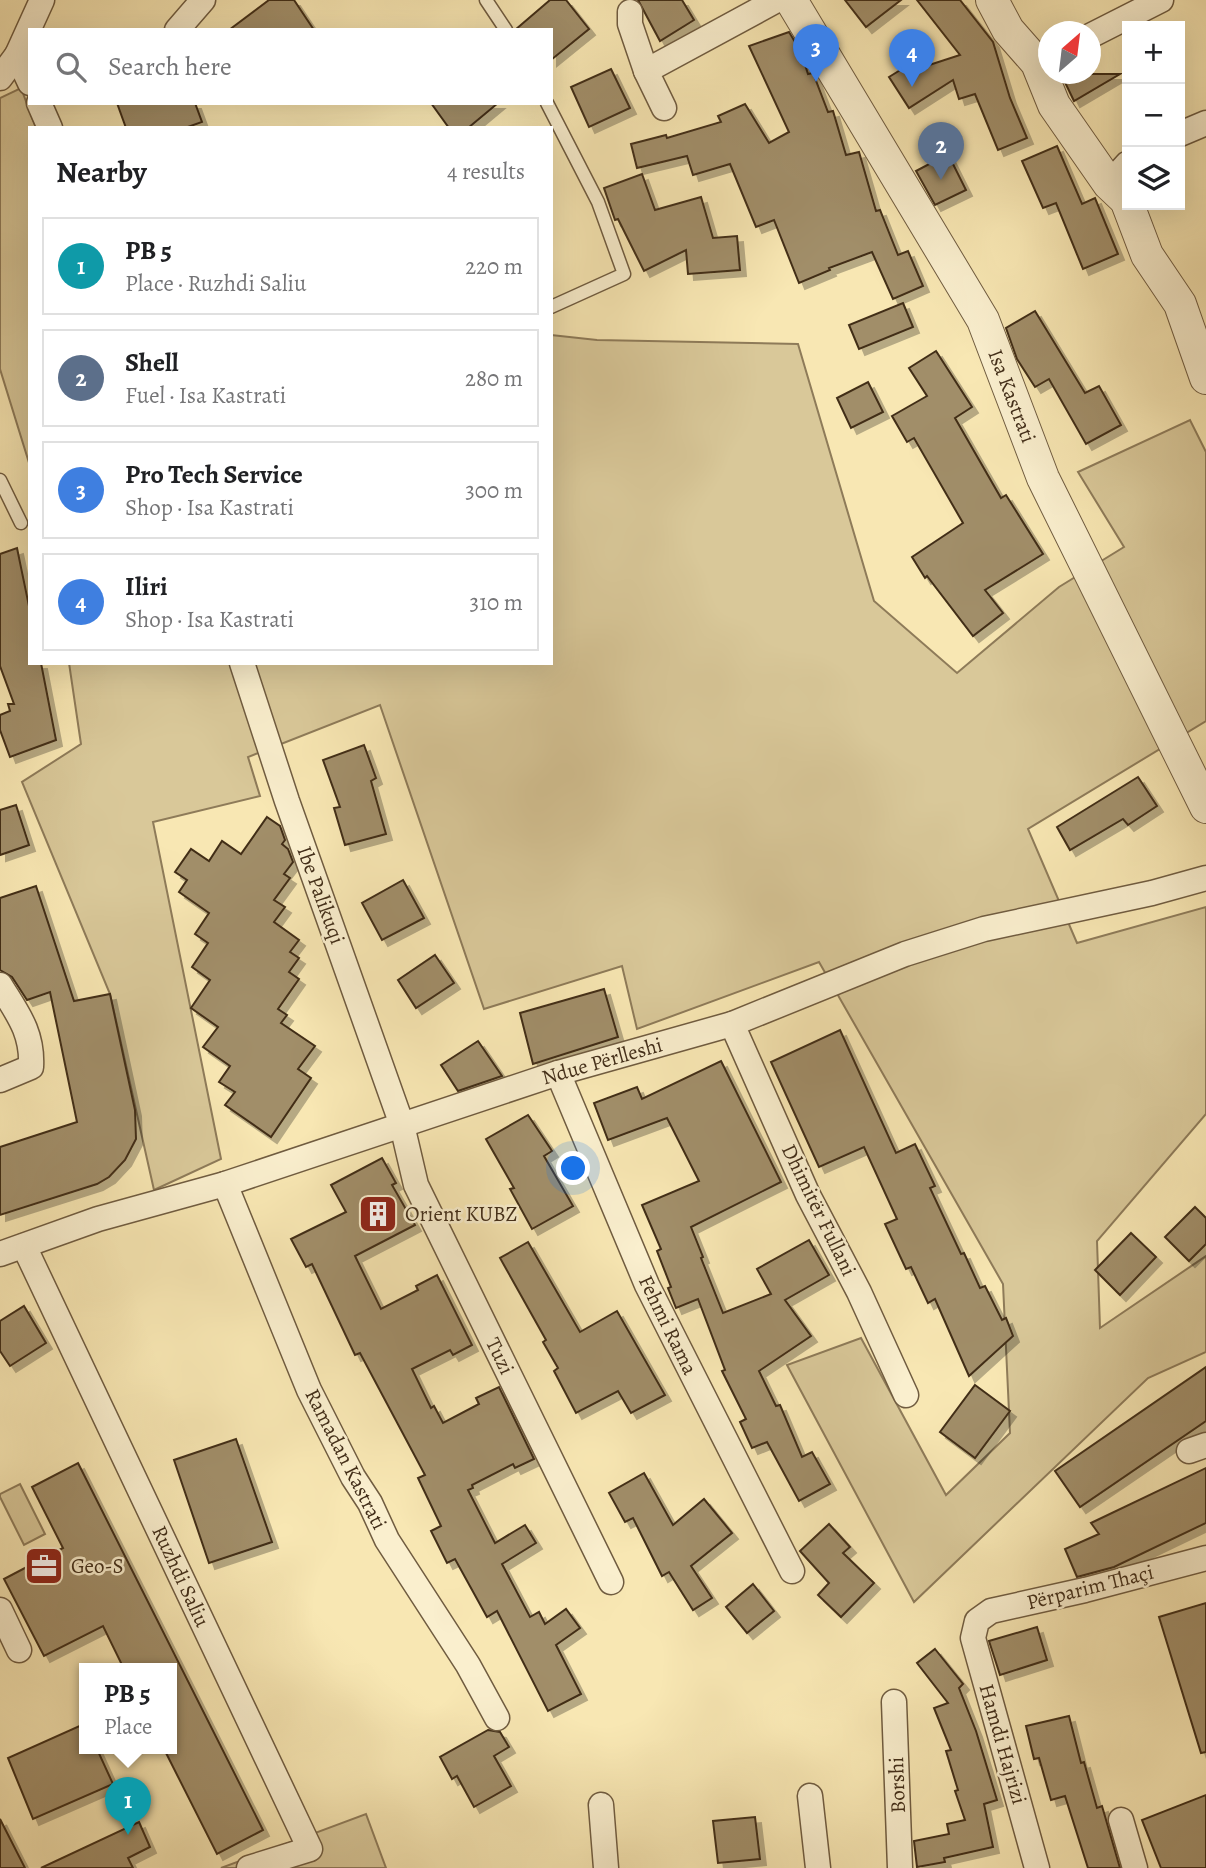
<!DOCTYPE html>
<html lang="en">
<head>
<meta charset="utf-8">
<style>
  body { margin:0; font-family:Alegreya,serif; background:#f2f2f2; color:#202124 }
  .controls { position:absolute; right:21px; top:21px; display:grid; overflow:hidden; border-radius:0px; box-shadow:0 7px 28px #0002 }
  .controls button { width:63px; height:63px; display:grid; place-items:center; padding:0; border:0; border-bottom:2px solid #e0e0e0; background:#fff; color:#202124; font:35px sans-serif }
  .compass { position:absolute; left:1038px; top:21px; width:63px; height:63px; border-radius:50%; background:#fff; box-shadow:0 7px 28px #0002; rotate:28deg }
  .you { position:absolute; left:574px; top:1169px; width:24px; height:24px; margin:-18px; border:5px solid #fff; border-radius:50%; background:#1a73e8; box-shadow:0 0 0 10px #1a73e833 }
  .badge { display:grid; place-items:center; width:46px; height:46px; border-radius:50%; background:#d93025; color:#fff; font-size:23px; font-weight:700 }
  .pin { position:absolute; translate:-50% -58px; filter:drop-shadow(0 2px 4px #0008) }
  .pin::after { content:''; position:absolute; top:37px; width:24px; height:21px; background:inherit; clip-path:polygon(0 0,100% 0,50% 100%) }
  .popup { position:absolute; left:79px; top:1663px; width:98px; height:91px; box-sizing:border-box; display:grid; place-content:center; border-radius:0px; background:#fff; filter:drop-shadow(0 2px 5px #0005); font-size:23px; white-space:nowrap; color:#757577 }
  .popup b { font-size:26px; color:#202124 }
  .popup::after { content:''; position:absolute; left:50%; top:100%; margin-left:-14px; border:14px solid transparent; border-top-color:#fff }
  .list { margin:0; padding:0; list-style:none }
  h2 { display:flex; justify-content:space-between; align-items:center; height:91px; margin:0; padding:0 28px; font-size:30px }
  h2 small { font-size:23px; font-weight:400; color:#757577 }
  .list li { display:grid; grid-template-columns:46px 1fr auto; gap:21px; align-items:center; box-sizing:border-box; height:98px; margin:0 14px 14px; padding:0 14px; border:2px solid #e0e0e0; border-radius:0px }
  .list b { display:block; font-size:26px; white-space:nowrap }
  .list p { margin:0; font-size:23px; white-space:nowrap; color:#757577 }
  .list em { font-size:23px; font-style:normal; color:#757577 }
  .icon { flex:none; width:38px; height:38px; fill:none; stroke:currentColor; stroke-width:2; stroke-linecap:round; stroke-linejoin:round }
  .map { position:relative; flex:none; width:1206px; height:1868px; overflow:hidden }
  .search { position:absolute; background:#fff; box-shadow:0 7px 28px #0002; left:28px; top:28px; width:525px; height:77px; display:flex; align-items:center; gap:18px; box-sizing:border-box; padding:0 24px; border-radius:0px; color:#757577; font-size:26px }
  .panel { position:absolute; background:#fff; box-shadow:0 7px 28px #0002; left:28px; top:126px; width:525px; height:539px; border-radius:0px }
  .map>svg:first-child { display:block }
  .green { fill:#d9c899; stroke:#8e7b59; stroke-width:2 }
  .building { fill:#a18e69; stroke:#422e19; stroke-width:2; filter:url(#shadow) }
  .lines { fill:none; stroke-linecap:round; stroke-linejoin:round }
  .service-casing { stroke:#705c40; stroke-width:15 }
  .minor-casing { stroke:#705c40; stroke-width:27 }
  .tertiary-casing { stroke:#705c40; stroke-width:34 }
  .service { stroke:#faefce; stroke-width:12 }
  .minor { stroke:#faefce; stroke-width:24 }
  .tertiary { stroke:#faefce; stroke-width:32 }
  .labels { text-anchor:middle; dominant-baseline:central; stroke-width:5; stroke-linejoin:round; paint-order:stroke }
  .street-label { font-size:21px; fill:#422e19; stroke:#faefce }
  .poi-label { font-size:21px; fill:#422e19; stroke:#faefce; text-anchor:start }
</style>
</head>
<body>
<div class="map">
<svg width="1206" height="1868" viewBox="0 0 1206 1868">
  <defs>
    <filter id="shadow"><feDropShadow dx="6" dy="6" stdDeviation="0" flood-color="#0004"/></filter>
  </defs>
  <rect width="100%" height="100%" fill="#f8e7b3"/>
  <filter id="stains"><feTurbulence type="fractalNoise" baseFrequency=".00286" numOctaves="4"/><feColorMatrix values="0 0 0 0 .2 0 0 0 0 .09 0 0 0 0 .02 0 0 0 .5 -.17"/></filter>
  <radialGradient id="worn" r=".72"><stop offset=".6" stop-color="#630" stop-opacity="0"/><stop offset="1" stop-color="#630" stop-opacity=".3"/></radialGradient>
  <g class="green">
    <polygon points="21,88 36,128 30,128 30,466 0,369 0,98"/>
    <polygon points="551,335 597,340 798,344 874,601 957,673 1059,587 1124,547 1078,472 1190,420 1206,452 1206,721 1028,829 1077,943 1206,907 1206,1114 1097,1241 1100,1328 1206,1256 1206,1352 1148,1378 914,1602 787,1365 861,1338 946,1495 1010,1433 1003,1284 819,962 637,1029 622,966 484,1009 380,705 248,757 260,796 153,822 221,1159 154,1190 110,994 22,782 81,744 69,663 551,663"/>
    <polygon points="20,1484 45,1534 24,1545 0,1497 0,1494"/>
    <polygon points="366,1814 386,1868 221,1868"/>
  </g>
  <g class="building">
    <polygon points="269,0 294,0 314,30 229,30"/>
    <polygon points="550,0 566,0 589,29 551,60 551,30 515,30"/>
    <polygon points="638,0 682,0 694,20 660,41"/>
    <polygon points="845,0 901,0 866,27"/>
    <polygon points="917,0 960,0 993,42 1010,98 1027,138 998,150 975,94 959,99 953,80 909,108 889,77 915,61 920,68 960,55"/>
    <polygon points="789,32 801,52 808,74 813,73 828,112 833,111 846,155 859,152 876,211 880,210 898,255 908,251 923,286 893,299 872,252 829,268 830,270 799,283 774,220 756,227 730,164 693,175 687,156 637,168 631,144 666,135 667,138 721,122 718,116 745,104 769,143 789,132 749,46"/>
    <polygon points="611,69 630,108 589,127 571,87"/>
    <polygon points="1061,74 1120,74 1074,101"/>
    <polygon points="117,103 195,103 202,122 185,128 126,128"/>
    <polygon points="431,103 498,103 468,128 449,128"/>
    <polygon points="1057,146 1082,204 1095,198 1118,254 1083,269 1056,203 1043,208 1022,161"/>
    <polygon points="948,154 966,190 935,205 916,171"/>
    <polygon points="642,174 655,210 701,197 713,238 737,236 740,270 688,274 686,250 644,271 618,219 615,220 604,188"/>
    <polygon points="903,303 913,327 859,349 849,325"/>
    <polygon points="1035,311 1085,393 1099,386 1121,425 1086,444 1049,379 1035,387 1017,359 1006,328"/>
    <polygon points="936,351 972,407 955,418 1001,498 1006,495 1043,554 985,590 1003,613 973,636 927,576 925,578 912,557 963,523 914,438 907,442 892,416 927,396 909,368"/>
    <polygon points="868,382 883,412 851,428 837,398"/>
    <polygon points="17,548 30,611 30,663 41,663 56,740 10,757 0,730 0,715 10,711 8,704 14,704 0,666 0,554"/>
    <polygon points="364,745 376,778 371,781 386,834 345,845 334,808 340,807 323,760"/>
    <polygon points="1138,777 1157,806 1128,825 1123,819 1070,850 1057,827"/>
    <polygon points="16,805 29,845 0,855 0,810"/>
    <polygon points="267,817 280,826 285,840 282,844 288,849 293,862 284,874 290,878 274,900 285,907 274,922 299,940 290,952 299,958 289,972 299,979 278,1009 287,1015 281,1023 315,1046 298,1069 311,1078 271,1137 225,1105 235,1092 219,1082 230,1066 203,1047 218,1027 191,1008 210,980 192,967 208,943 195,934 209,913 179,892 187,880 175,872 191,849 209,861 222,841 241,854"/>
    <polygon points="403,880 424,918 382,940 362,903"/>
    <polygon points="36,886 74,1001 110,994 135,1110 136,1139 125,1160 109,1177 97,1184 0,1215 0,1147 77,1122 50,992 27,1000 12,977 0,970 0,898"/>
    <polygon points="435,955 454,983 416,1008 398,980"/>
    <polygon points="604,989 618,1037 533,1064 520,1013"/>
    <polygon points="840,1030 896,1153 915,1144 935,1186 930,1188 961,1254 964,1253 980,1288 985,1286 1002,1320 1006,1318 1013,1336 969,1376 935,1299 928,1303 911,1267 906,1269 885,1224 897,1219 864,1147 819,1167 771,1062"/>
    <polygon points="478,1041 502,1076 458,1091 441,1065"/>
    <polygon points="721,1061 781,1182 691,1227 703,1257 701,1258 723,1313 771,1294 757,1269 809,1240 829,1275 785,1300 811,1336 759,1371 776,1406 780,1405 802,1457 812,1452 830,1484 799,1501 767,1442 752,1448 740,1422 746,1419 722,1371 725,1370 698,1299 676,1308 668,1288 671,1287 657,1251 661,1249 642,1205 699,1181 667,1118 608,1140 594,1103 637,1087 642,1099"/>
    <polygon points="528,1115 552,1151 544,1156 573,1206 532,1229 510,1189 514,1188 486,1139"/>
    <polygon points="382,1158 396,1183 392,1185 415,1225 355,1256 381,1309 418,1290 416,1286 437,1275 472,1345 453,1355 450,1350 412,1369 431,1408 434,1406 443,1423 479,1404 476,1398 499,1387 534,1459 515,1468 513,1464 472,1485 473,1488 468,1490 495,1543 525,1525 536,1543 502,1564 530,1617 539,1612 545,1624 566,1609 580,1628 556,1645 581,1694 548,1711 497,1611 487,1617 455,1559 447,1563 431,1531 441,1526 418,1478 425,1475 360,1353 355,1355 312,1264 306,1267 291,1239 346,1212 331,1185"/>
    <polygon points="1195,1207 1206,1218 1206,1244 1189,1261 1165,1237"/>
    <polygon points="1131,1233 1156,1257 1120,1295 1095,1270"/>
    <polygon points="528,1242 580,1332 617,1311 665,1395 631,1413 618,1391 576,1413 554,1371 558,1368 543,1342 546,1340 500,1258"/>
    <polygon points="24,1306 46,1343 10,1366 0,1351 0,1321"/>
    <polygon points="1206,1367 1206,1421 1080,1507 1055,1471"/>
    <polygon points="975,1385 1010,1411 975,1458 940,1432"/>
    <polygon points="236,1439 272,1542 209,1563 174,1460"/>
    <polygon points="78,1463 263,1830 217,1854 164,1749 172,1749 172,1669 124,1669 103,1626 44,1656 4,1579 63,1548 32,1487"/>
    <polygon points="1206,1468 1206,1523 1114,1567 1077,1577 1065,1549 1099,1534 1091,1523"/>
    <polygon points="644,1473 673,1525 704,1499 732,1533 691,1566 712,1598 693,1610 669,1572 662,1576 633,1518 625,1522 609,1493"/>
    <polygon points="829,1524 850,1547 843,1553 874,1583 841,1617 818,1595 829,1583 800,1551"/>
    <polygon points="753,1584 774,1611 747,1633 726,1607"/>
    <polygon points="1206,1603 1206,1752 1201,1753 1159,1617"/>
    <polygon points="1037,1627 1047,1660 1000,1675 989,1641"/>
    <polygon points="935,1649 963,1684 959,1688 976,1731 997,1800 984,1804 993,1847 944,1858 945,1862 917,1867 914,1841 949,1834 947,1824 965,1820 955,1791 958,1790 946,1751 951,1750 934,1708 948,1703 917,1663"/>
    <polygon points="1069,1716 1081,1763 1084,1762 1097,1808 1102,1806 1120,1868 1088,1868 1065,1796 1051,1800 1039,1758 1034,1759 1026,1726"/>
    <polygon points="84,1724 84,1749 97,1749 113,1784 33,1819 8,1758"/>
    <polygon points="488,1730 500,1732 509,1747 494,1756 511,1786 474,1807 457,1776 452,1779 440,1757"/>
    <polygon points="1206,1795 1206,1868 1161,1868 1142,1820"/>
    <polygon points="755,1817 760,1859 718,1863 713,1821"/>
    <polygon points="0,1819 25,1868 0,1868"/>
    <polygon points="139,1822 150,1847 128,1858 133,1868 41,1868"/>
  </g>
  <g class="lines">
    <g class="service-casing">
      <g id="service">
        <polyline points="486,0 506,30"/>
        <polyline points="547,103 598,202 624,274 551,307"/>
        <polyline points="0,480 21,523"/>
      </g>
    </g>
    <g class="minor-casing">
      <g id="minor">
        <polyline points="630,12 630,24 646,71"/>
        <polyline points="177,30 203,0"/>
        <polyline points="1090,36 1161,0"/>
        <polyline points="17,55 30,83"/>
        <polyline points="0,78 17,55 42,0"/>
        <polyline points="39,103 50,128"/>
        <polyline points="664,108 646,71 777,0"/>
        <polyline points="1180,134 1206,123"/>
        <polyline points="1109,184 1127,164"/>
        <polyline points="242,663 287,801 402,1125 416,1185 611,1582"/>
        <path d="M0,985c17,28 33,47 31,82l-31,13"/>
        <polyline points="732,1024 808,1195 859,1292 906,1395"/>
        <polyline points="558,1073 647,1285 792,1571"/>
        <polyline points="225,1184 309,1390 353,1477 370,1503 387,1540 468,1665 497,1718"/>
        <polyline points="24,1246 310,1849 249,1868"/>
        <polyline points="0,1254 98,1219 225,1184 558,1073 732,1024 905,954 984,929 1152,893 1206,878"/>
        <polyline points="1189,1451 1206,1445"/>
        <polyline points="0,1610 19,1650"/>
        <polyline points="894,1702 900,1868"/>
        <polyline points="810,1796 818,1868"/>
        <polyline points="601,1805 606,1868"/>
        <polyline points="1121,1820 1135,1868"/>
        <polyline points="1037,1868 973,1638 977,1621 991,1611 1085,1590 1206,1558"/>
      </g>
    </g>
    <g class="tertiary-casing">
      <g id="tertiary">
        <polyline points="791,0 983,320 1043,478 1206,807"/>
        <polyline points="992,0 1008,30 1037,63 1054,105 1109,184 1127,201"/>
        <polyline points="1128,205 1147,255 1180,304 1206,378"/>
      </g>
    </g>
    <use href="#service" class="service"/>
    <use href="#minor" class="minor"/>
    <use href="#tertiary" class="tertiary"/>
  </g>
  <defs>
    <g id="building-square" transform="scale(2.0125)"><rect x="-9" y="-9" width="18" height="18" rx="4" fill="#8f2418" stroke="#faefce"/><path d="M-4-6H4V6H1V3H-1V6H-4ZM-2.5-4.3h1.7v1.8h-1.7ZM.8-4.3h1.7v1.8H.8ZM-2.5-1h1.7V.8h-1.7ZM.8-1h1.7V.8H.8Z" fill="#fff"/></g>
    <g id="office-square" transform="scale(2.0125)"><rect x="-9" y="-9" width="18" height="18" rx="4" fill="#8f2418" stroke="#faefce"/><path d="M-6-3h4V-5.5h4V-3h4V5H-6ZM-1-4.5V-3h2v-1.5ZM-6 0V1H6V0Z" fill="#fff"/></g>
  </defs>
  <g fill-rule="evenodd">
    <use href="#building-square" x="378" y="1214"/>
    <use href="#office-square" x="44" y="1566"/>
  </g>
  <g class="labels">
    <g class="street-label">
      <text transform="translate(1012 396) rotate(69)">Isa Kastrati</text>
      <text transform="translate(321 895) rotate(70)">Ibe Palikuqi</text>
      <text transform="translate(602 1061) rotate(-16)">Ndue Përlleshi</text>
      <text transform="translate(819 1210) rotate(64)">Dhimitër Fullani</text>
      <text transform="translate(668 1325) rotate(64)">Fehmi Rama</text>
      <text transform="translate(500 1356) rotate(64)">Tuzi</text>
      <text transform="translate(346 1459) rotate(63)">Ramadan Kastrati</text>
      <text transform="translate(181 1576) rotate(65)">Ruzhdi Saliu</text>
      <text transform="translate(1090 1587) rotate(-14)">Përparim Thaçi</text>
      <text transform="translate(1003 1744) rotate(74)">Hamdi Hajrizi</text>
      <text transform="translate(897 1785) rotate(-92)">Borshi</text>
    </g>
    <g class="poi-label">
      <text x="405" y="1214">Orient KUBZ</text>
      <text x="71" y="1566">Geo-S</text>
    </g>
  </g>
  <rect width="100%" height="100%" filter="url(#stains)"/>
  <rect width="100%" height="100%" fill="url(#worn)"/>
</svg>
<div class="controls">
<button>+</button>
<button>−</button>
<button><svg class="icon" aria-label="layers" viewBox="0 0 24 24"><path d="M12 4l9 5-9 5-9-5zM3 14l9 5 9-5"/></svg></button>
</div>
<svg class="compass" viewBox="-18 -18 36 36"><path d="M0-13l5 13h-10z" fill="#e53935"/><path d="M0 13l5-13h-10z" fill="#757577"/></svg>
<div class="you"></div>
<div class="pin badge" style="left:128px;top:1835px;background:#0f9aa8">1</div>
<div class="popup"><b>PB 5</b>Place</div>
<div class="pin badge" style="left:941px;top:180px;background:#5c6f8a">2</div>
<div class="pin badge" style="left:816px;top:82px;background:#3f7fe0">3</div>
<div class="pin badge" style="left:912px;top:87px;background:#3f7fe0">4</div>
<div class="search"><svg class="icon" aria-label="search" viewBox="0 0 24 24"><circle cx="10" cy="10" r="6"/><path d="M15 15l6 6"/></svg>Search here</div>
<section class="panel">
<h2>Nearby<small>4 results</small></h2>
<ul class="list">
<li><span class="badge" style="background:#0f9aa8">1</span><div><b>PB 5</b><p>Place · Ruzhdi Saliu</p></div><em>220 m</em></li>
<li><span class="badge" style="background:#5c6f8a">2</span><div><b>Shell</b><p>Fuel · Isa Kastrati</p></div><em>280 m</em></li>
<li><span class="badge" style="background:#3f7fe0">3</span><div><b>Pro Tech Service</b><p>Shop · Isa Kastrati</p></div><em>300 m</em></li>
<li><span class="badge" style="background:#3f7fe0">4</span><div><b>Iliri</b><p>Shop · Isa Kastrati</p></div><em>310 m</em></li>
</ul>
</section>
</div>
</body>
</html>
